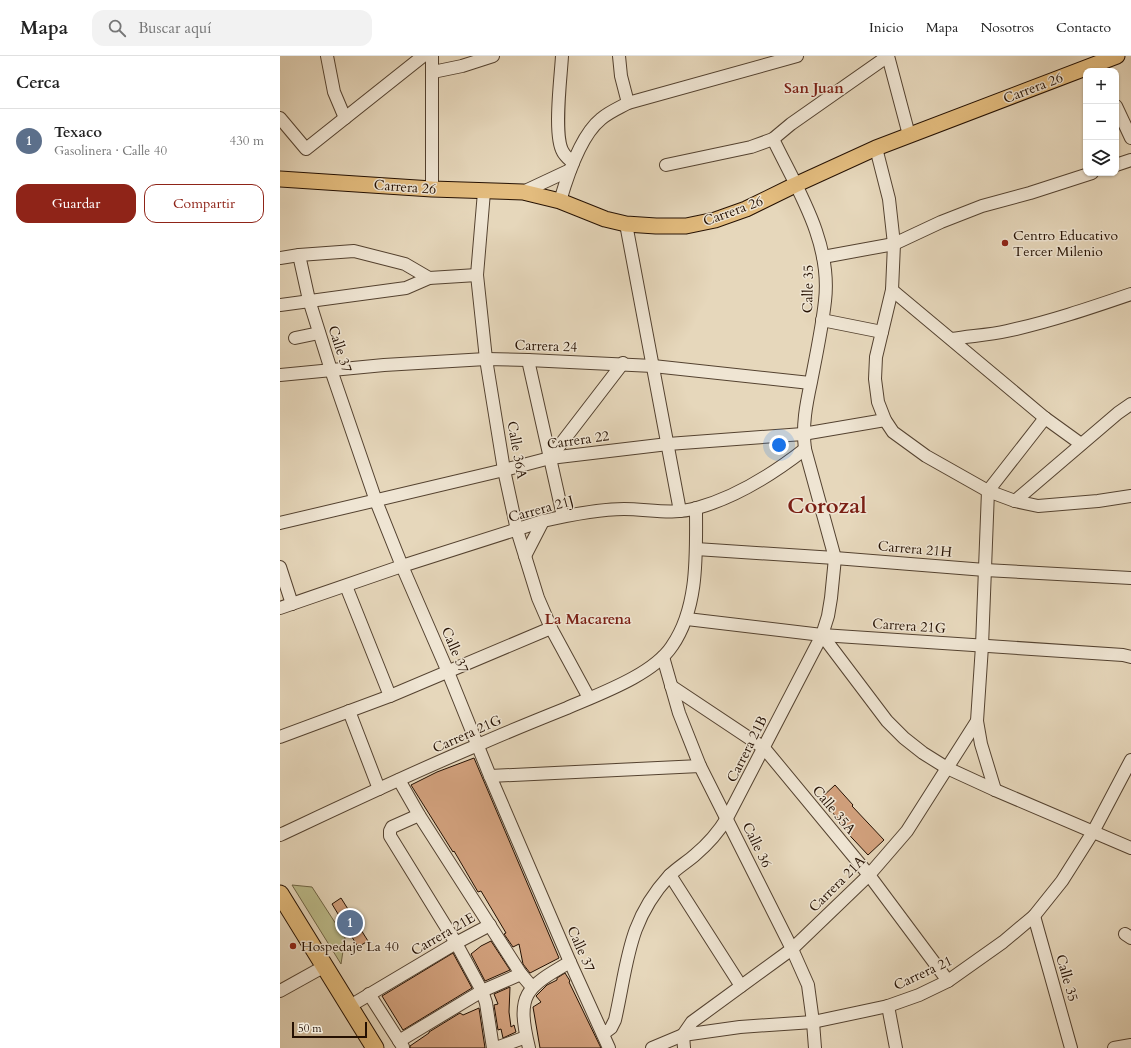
<!DOCTYPE html>
<html lang="es">
<head>
<meta charset="utf-8">
<style>
  body { margin:0; font-family:Cardo,serif; background:#f2f2f2; color:#222 }
  .controls { position:absolute; right:12px; top:12px; display:grid; overflow:hidden; border-radius:8px; box-shadow:0 1px 3px #0004 }
  .controls button { width:36px; height:36px; display:grid; place-items:center; padding:0; border:0; border-bottom:1px solid #e0e0e0; background:#fff; color:#222; font:20px sans-serif }
  .scale { position:absolute; left:12px; bottom:10px; width:75px; box-sizing:border-box; padding-left:4px; border:2px solid #241002; border-top:0; font-size:11px; line-height:14px; white-space:nowrap; color:#241002; -webkit-text-stroke:3px #efe5d3; paint-order:stroke }
  .you { position:absolute; left:499px; top:389px; width:14px; height:14px; margin:-10px; border:3px solid #fff; border-radius:50%; background:#1a73e8; box-shadow:0 0 0 6px #1a73e833 }
  .badge { display:grid; place-items:center; width:26px; height:26px; border-radius:50%; background:#8f2418; color:#fff; font-size:13px; font-weight:700 }
  .pin { position:absolute; translate:-50% -50%; border:2px solid #fff; box-shadow:0 1px 4px #0006 }
  .list { margin:0; padding:0; list-style:none }
  h2 { display:flex; justify-content:space-between; align-items:center; height:52px; margin:0; padding:0 16px; font-size:17px }
  h2 small { font-size:13px; font-weight:400; color:#767676 }
  .list li { display:grid; grid-template-columns:26px 1fr auto; gap:12px; align-items:center; box-sizing:border-box; height:64px; padding:0 16px; border-top:1px solid #e0e0e0 }
  .list b { display:block; font-size:15px; white-space:nowrap }
  .list p { margin:0; font-size:13px; white-space:nowrap; color:#767676 }
  .list em { font-size:13px; font-style:normal; color:#767676 }
  .actions { display:flex; gap:8px; padding:12px 16px }
  .actions a { flex:1; padding:9px 0; border:1px solid #8f2418; border-radius:12px; text-align:center; font-size:14px; color:#8f2418 }
  .actions .main { background:#8f2418; color:#fff }
  .icon { flex:none; width:22px; height:22px; fill:none; stroke:currentColor; stroke-width:2; stroke-linecap:round; stroke-linejoin:round }
  .map { position:relative; flex:none; width:851px; height:992px; overflow:hidden }
  header { display:flex; align-items:center; gap:24px; box-sizing:border-box; height:56px; padding:0 20px; background:#fff; border-bottom:1px solid #e0e0e0 }
  header strong { font-size:19px }
  nav { display:flex; gap:22px; margin-inline-start:auto; font-size:14px }
  .search { width:280px; height:36px; background:#f2f2f2; display:flex; align-items:center; gap:10px; box-sizing:border-box; padding:0 14px; border-radius:12px; color:#767676; font-size:15px }
  main { display:flex }
  aside { flex:1; background:#fff }
  .map>svg:first-child { display:block }
  .green { fill:#bcbc8b; stroke:#706646 }
  .building { fill:#d1a07c; stroke:#241002 }
  .lines { fill:none; stroke-linecap:round; stroke-linejoin:round }
  .minor-casing { stroke:#544230; stroke-width:14 }
  .major-casing { stroke:#241002; stroke-width:17 }
  .highway-casing { stroke:#241002; stroke-width:19 }
  .minor { stroke:#efe5d3; stroke-width:12 }
  .major { stroke:#e3bc7e; stroke-width:15 }
  .highway { stroke:#e3bc7e; stroke-width:17 }
  .poi-dot { fill:#8f2418; stroke:#efe5d3; stroke-width:1.5 }
  .labels { text-anchor:middle; dominant-baseline:central; stroke-width:3; stroke-linejoin:round; paint-order:stroke }
  .street-label { font-size:14px; fill:#241002; stroke:#efe5d3 }
  .poi-label { font-size:14px; fill:#241002; stroke:#efe5d3; text-anchor:start }
  .neighbourhood-label { font-size:15px; font-weight:bold; fill:#7a1f14; stroke:#efe5d3 }
  .town-label { font-size:22px; font-weight:bold; fill:#7a1f14; stroke:#efe5d3 }
</style>
</head>
<body>
<header>
<strong>Mapa</strong>
<div class="search"><svg class="icon" aria-label="search" viewBox="0 0 24 24"><circle cx="10" cy="10" r="6"/><path d="M15 15l6 6"/></svg>Buscar aquí</div>
<nav><a>Inicio</a><a>Mapa</a><a>Nosotros</a><a>Contacto</a></nav>
</header>
<main>
<aside>
<h2>Cerca<small></small></h2>
<ul class="list">
<li><span class="badge" style="background:#5c6f8a">1</span><div><b>Texaco</b><p>Gasolinera · Calle 40</p></div><em>430 m</em></li>
</ul>
<div class="actions"><a class="main">Guardar</a><a>Compartir</a></div>
</aside>
<div class="map">
<svg width="851" height="992" viewBox="0 0 851 992">
  <rect width="100%" height="100%" fill="#e6d7bb"/>
  <filter id="stains"><feTurbulence type="fractalNoise" baseFrequency=".005" numOctaves="4"/><feColorMatrix values="0 0 0 0 .2 0 0 0 0 .09 0 0 0 0 .02 0 0 0 .5 -.17"/></filter>
  <radialGradient id="worn" r=".72"><stop offset=".6" stop-color="#630" stop-opacity="0"/><stop offset="1" stop-color="#630" stop-opacity=".3"/></radialGradient>
  <polygon class="green" points="12,829 32,831 65,882 61,908"/>
  <g class="building">
    <polygon points="194,702 279,902 250,917 243,908 239,888 233,891 224,878 226,877 201,835 198,836 174,795 173,796 131,729 157,716"/>
    <polygon points="555,729 573,749 572,750 604,784 588,799 559,768 561,766 540,743"/>
    <polygon points="61,842 88,885 78,891 52,848"/>
    <polygon points="211,885 230,914 205,925 191,898 201,890"/>
    <polygon points="173,897 192,932 123,974 102,940"/>
    <polygon points="285,917 290,925 289,926 321,992 260,992 253,951 261,946 256,940 267,929 277,924 277,922"/>
    <polygon points="230,931 229,956 231,971 234,969 236,976 223,982 221,973 218,974 214,949 218,948 214,938"/>
    <polygon points="199,952 205,992 130,992 130,990 149,977 149,976 180,957 183,959"/>
  </g>
  <g class="lines">
    <g class="minor-casing">
      <g id="minor">
        <polyline points="47,0 54,36 65,62"/>
        <path d="M282,0c-1,20 -9,80 1,96 2,4 7,8 10,11"/>
        <polyline points="339,0 341,20 348,47"/>
        <polyline points="608,0 629,79"/>
        <polyline points="153,16 182,10 213,0"/>
        <polyline points="836,50 851,82"/>
        <polyline points="0,62 26,93 143,0"/>
        <polyline points="596,92 609,143 614,188 612,234 596,301 595,323 598,346 605,364 613,376 646,400 708,435 735,445 758,450 818,445 851,440"/>
        <polyline points="386,109 471,91 493,83 511,68 608,0"/>
        <polyline points="836,109 851,104"/>
        <polyline points="152,133 152,0"/>
        <polyline points="204,136 197,219 206,303 224,414 237,474 258,542 271,572 309,642"/>
        <polyline points="243,136 290,114"/>
        <path d="M280,145c7,-24 21,-66 41,-82 8,-7 18,-11 27,-16l169,-47"/>
        <polyline points="346,168 400,455"/>
        <polyline points="19,199 29,244 51,314 96,445 122,510 168,616 210,720 290,906 329,992"/>
        <polyline points="543,201 614,188 661,166 702,150 750,137 812,117"/>
        <polyline points="0,202 19,199 74,195 125,208 149,222"/>
        <polyline points="612,234 765,362 801,388"/>
        <polyline points="0,249 126,232 149,222 197,219"/>
        <polyline points="542,264 602,276"/>
        <polyline points="15,282 39,277"/>
        <path d="M672,283c18,-3 37,-4 55,-8 42,-9 83,-23 124,-37"/>
        <polyline points="248,304 283,460"/>
        <polyline points="0,319 104,309 206,303 248,304 373,310 530,327"/>
        <polyline points="270,402 343,307"/>
        <polyline points="735,445 838,357 851,348"/>
        <polyline points="0,467 224,414 270,402 388,388 523,378 605,364"/>
        <polyline points="416,493 555,502 705,514 851,522"/>
        <polyline points="245,500 263,465"/>
        <polyline points="0,511 12,548"/>
        <polyline points="66,530 110,640"/>
        <path d="M0,552l122,-42 141,-45c26,-6 54,-12 81,-12 24,0 49,6 73,-1 40,-11 76,-34 108,-59"/>
        <polyline points="407,563 542,579 843,599 851,601"/>
        <polyline points="542,579 607,665 624,682 643,697 667,712 715,734 851,792"/>
        <polyline points="383,601 399,657 420,710 512,893 528,929 533,966 535,992"/>
        <polyline points="391,630 484,692 589,819 668,925"/>
        <polyline points="69,655 99,733"/>
        <polyline points="697,665 701,688 715,734"/>
        <polyline points="0,681 110,640 271,572"/>
        <polyline points="210,720 420,710"/>
        <polyline points="119,724 139,759 241,918 252,931"/>
        <polyline points="139,759 112,771 110,775 110,780 176,887 202,935 206,947 213,992"/>
        <path d="M0,779c66,-31 131,-62 198,-90 29,-13 59,-25 89,-37 32,-14 86,-33 105,-62 27,-39 24,-93 24,-138"/>
        <polyline points="390,819 461,930"/>
        <polyline points="754,860 791,992"/>
        <polyline points="845,878 851,882"/>
        <polyline points="0,935 45,910"/>
        <polyline points="89,938 123,991"/>
        <polyline points="70,950 176,887 210,869"/>
        <polyline points="608,950 616,992"/>
        <path d="M323,978l8,-6 4,-8c13,-57 12,-98 54,-144 8,-8 18,-14 26,-21 13,-11 23,-22 32,-37l95,-183 6,-19 3,-18 4,-40 -30,-109c-3,-23 1,-44 6,-67 5,-26 11,-54 14,-81 7,-59 -28,-112 -52,-162"/>
        <polyline points="119,985 202,935 241,918"/>
        <polyline points="216,992 246,981"/>
        <path d="M249,992c-13,-54 -4,-60 41,-86"/>
        <polyline points="372,992 403,979 460,971 533,966 608,950 639,939 668,925 723,886 754,860 782,825 813,776 851,704"/>
        <polyline points="404,992 403,979 412,966 512,893 589,819 627,775 697,665 702,590 708,435 765,362"/>
        <polyline points="834,992 851,989"/>
      </g>
    </g>
    <g class="major-casing">
      <polyline id="major" points="0,123 152,133 243,136 280,145 325,163 346,168 376,170 406,170 435,164 466,153 515,129 596,92 837,0"/>
    </g>
    <g class="highway-casing">
      <polyline id="highway" points="0,838 95,992"/>
    </g>
    <use href="#minor" class="minor"/>
    <use href="#major" class="major"/>
    <use href="#highway" class="highway"/>
  </g>
  <g class="poi-dot">
    <circle cx="725" cy="187" r="4"/>
    <circle cx="13" cy="890" r="4"/>
  </g>
  <g class="labels">
    <g class="street-label">
      <text transform="translate(753 32) rotate(-21)">Carrera 26</text>
      <text transform="translate(125 131) rotate(4)">Carrera 26</text>
      <text transform="translate(453 155) rotate(-20)">Carrera 26</text>
      <text transform="translate(528 233) rotate(-89)">Calle 35</text>
      <text transform="translate(266 290) rotate(2)">Carrera 24</text>
      <text transform="translate(60 293) rotate(72)">Calle 37</text>
      <text transform="translate(298 384) rotate(-8)">Carrera 22</text>
      <text transform="translate(237 394) rotate(80)">Calle 36A</text>
      <text transform="translate(261 453) rotate(-15)">Carrera 21J</text>
      <text transform="translate(635 493) rotate(5)">Carrera 21H</text>
      <text transform="translate(629 570) rotate(4)">Carrera 21G</text>
      <text transform="translate(175 594) rotate(67)">Calle 37</text>
      <text transform="translate(187 678) rotate(-24)">Carrera 21G</text>
      <text transform="translate(467 693) rotate(-63)">Carrera 21B</text>
      <text transform="translate(554 754) rotate(50)">Calle 35A</text>
      <text transform="translate(477 789) rotate(64)">Calle 36</text>
      <text transform="translate(557 828) rotate(-45)">Carrera 21A</text>
      <text transform="translate(163 878) rotate(-30)">Carrera 21E</text>
      <text transform="translate(301 893) rotate(66)">Calle 37</text>
      <text transform="translate(643 917) rotate(-25)">Carrera 21</text>
      <text transform="translate(787 922) rotate(74)">Calle 35</text>
    </g>
    <g class="poi-label">
      <text x="733" y="179">Centro Educativo<tspan x="733" dy="16">Tercer Milenio</tspan></text>
      <text x="21" y="890">Hospedaje La 40</text>
    </g>
    <g class="neighbourhood-label">
      <text x="534" y="32">San Juan</text>
      <text x="308" y="563">La Macarena</text>
    </g>
    <g class="town-label">
      <text x="547" y="450">Corozal</text>
    </g>
  </g>
  <rect width="100%" height="100%" filter="url(#stains)"/>
  <rect width="100%" height="100%" fill="url(#worn)"/>
</svg>
<div class="controls">
<button>+</button>
<button>−</button>
<button><svg class="icon" aria-label="layers" viewBox="0 0 24 24"><path d="M12 4l9 5-9 5-9-5zM3 14l9 5 9-5"/></svg></button>
</div>
<div class="scale">50 m</div>
<div class="you"></div>
<div class="pin badge" style="left:70px;top:867px;background:#5c6f8a">1</div>
</div>
</main>
</body>
</html>
